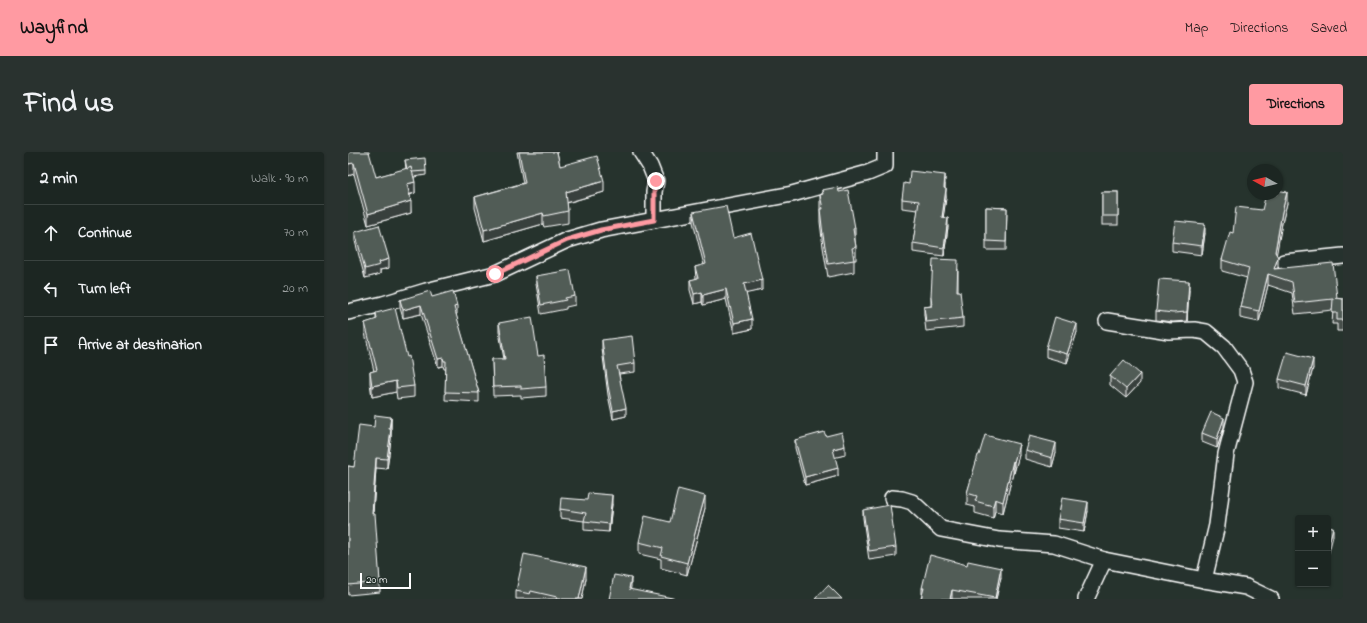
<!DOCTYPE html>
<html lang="en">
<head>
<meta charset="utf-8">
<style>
  body { margin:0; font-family:"Indie Flower",sans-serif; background:#29322f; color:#f1f3f6 }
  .controls { position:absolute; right:12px; bottom:12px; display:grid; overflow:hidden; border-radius:4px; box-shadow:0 1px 3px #0004 }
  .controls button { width:36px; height:36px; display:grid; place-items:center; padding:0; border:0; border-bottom:1px solid #3a4340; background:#1c2622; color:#f1f3f6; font:20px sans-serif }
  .compass { position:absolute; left:899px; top:12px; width:36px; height:36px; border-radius:50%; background:#1c2622; box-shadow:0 1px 3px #0004; rotate:278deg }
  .scale { position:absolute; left:12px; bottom:10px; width:51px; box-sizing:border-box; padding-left:4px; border:2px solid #fff; border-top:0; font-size:11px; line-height:14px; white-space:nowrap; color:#fff; -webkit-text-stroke:3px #26332d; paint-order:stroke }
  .stop { position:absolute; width:12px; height:12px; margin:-9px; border:3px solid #ff9aa2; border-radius:50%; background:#fff }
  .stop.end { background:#ff9aa2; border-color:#fff; box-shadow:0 1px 4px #0008 }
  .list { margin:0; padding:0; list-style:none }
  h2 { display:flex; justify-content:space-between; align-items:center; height:52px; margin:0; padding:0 16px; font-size:17px }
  h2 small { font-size:13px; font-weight:400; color:#a0a5a5 }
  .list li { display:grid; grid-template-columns:26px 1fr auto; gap:12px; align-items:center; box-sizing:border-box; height:56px; padding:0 16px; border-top:1px solid #3a4340 }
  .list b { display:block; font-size:15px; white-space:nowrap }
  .list em { font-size:13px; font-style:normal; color:#a0a5a5 }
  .icon { flex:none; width:22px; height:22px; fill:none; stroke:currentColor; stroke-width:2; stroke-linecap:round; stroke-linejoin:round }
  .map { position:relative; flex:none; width:995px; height:447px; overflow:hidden; border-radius:4px }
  header { display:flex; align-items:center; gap:24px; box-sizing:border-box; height:56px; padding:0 20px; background:#ff9aa2; color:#111 }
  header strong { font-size:19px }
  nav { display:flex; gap:22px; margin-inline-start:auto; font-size:14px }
  .intro { display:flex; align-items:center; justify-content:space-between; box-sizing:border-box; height:96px; padding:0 24px }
  h1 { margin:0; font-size:28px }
  .button { padding:10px 18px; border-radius:4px; background:#ff9aa2; color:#111; font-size:14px; font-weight:700 }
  main { display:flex; gap:24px; padding:0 24px }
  aside { flex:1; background:#1c2622; border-radius:4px; box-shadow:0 1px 3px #0004 }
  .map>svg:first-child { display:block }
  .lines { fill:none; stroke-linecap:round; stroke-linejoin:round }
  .minor-casing { stroke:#fff; stroke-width:18 }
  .minor { stroke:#26332d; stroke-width:15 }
  .wall { fill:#464f4b; stroke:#fff }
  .shaded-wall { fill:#39403d; stroke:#fff }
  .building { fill:#515c57; stroke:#fff }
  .route { stroke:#ff9aa2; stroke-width:5 }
</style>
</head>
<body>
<header>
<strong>Wayfind</strong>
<nav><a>Map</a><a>Directions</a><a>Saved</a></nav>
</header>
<div class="intro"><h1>Find us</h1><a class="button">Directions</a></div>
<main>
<aside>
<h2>2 min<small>Walk · 90 m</small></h2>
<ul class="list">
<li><svg class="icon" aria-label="ahead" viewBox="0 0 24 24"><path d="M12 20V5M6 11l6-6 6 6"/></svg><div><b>Continue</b></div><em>70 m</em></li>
<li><svg class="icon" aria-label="left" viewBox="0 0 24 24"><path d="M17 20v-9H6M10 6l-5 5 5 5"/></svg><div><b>Turn left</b></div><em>20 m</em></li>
<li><svg class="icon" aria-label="arrive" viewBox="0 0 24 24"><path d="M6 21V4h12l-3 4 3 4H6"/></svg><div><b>Arrive at destination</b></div></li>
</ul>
</aside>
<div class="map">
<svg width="995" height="447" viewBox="0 0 995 447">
  <rect width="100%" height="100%" fill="#26332d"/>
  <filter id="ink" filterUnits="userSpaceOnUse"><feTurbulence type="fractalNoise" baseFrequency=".025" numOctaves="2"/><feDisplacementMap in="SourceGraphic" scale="8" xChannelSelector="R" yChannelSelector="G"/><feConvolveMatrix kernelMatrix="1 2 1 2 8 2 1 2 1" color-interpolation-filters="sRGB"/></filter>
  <g filter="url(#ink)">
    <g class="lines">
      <g class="minor-casing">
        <g id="minor">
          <polyline points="293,0 302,14 308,29 306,40 306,68"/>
          <polyline points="936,110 995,104"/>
          <polyline points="0,160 35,152 78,139 147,122 219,88 253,78 444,42 520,21 537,14 537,0"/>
          <polyline points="759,169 821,179 846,178 858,180 876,195 893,218 897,230 878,302 869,373 856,428"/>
          <polyline points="544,346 554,347 564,350 593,377 651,388 706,392 756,408 856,428 898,435 923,447"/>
          <polyline points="738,447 756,408"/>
        </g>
      </g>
      <use href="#minor" class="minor"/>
    </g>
    <g class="wall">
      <polygon points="0,0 28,25 58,17 57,8 78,19 78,23 66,25 67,41 62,43 63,61 20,73 6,22 0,24"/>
      <polygon points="169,0 209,0 212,14 256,40 219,51 220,59 220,71 196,75 195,72 136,89 127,56 127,45 175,31"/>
      <polygon points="561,32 597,32 597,37 598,46 595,65 600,75 596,104 565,100 565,91 570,58 554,56 554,47"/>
      <polygon points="474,38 491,40 507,76 507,88 508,95 508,108 506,108 506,120 480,125 475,95 472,70 472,43 474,43"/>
      <rect x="754" y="40" width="16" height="33"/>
      <polygon points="939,51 934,71 928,102 930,116 989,147 995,147 995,179 989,179 989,172 984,172 985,158 947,162 944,141 920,133 911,170 892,166 892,155 899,126 874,119 874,108 885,81 914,58"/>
      <polygon points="638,55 659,56 658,98 638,98"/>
      <polygon points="345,60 385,86 414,138 398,141 404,177 386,181 378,147 355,153 354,150 346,152 342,138 342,128 348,127 347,115 356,113 345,70"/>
      <polygon points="7,80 41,116 32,118 32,122 17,126 7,89"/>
      <polygon points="857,81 854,103 824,99 824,90"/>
      <polygon points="610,117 610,139 615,166 615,175 578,179 576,163 576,155 583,154 583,144"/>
      <polygon points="188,124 227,144 227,153 218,155 218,157 193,162 188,132"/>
      <polygon points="841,138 839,169 825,170 808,168 808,159"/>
      <polygon points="84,145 109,162 108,163 131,241 131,250 97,248 98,217 96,217 95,214 90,215 73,162 55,166 52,156 52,148"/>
      <polygon points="28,161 66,234 66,245 49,247 48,240 24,245 22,231 22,220 26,219 17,181 17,171 28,168"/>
      <polygon points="151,171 198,235 198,244 173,246 173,243 145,244 144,207 156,207 151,180"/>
      <polygon points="729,180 719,211 698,205 698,196"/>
      <polygon points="254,188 287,211 287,220 271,222 278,264 265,267 260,243 254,197"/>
      <polygon points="965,216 958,243 931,236 931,227"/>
      <polygon points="762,224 792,231 778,246 762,233"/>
      <polygon points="43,265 43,287 39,317 28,316 25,362 32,430 32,440 0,443 0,314 6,315 26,275"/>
      <polygon points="876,275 869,296 854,290 854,281"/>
      <polygon points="478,284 497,303 487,305 490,324 457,333 447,296 447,288"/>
      <polygon points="677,298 708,300 704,315 677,307"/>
      <polygon points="631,303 671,303 666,321 665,321 655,361 647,359 645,366 627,361 627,355 619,353 619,341"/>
      <polygon points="264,352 261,380 236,378 236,369 212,366 212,357"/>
      <polygon points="357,356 339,423 313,416 313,407 291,402 291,390 322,370"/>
      <polygon points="515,358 548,395 548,404 521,408 515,366"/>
      <polygon points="740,359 736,380 710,376 710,367"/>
      <polygon points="653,425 648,447 573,447 574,442 574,436"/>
      <polygon points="238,426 234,447 168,447 168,439"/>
    </g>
    <g class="shaded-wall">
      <polygon points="6,11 6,22 0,24 0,12"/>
      <polygon points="597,23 597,32 596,45 596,36"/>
      <polygon points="256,29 256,40 218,51 218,40"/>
      <polygon points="67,30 67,41 59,43 59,32"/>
      <polygon points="598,37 598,46 594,74 594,65"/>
      <polygon points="939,40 939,51 934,71 927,111 927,100 934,60"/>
      <polygon points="63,49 63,61 20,73 20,62"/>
      <polygon points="195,61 195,72 136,89 136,78"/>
      <polygon points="600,66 600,75 596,104 596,96"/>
      <polygon points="857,72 857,81 854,103 854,94"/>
      <polygon points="930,105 930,116 926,117"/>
      <polygon points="41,107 41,116 32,118 32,122 17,126 17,117 31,110"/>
      <polygon points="920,122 920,133 911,170 911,159"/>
      <polygon points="414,128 414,138 396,142 396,132"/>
      <polygon points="841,129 841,138 839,169 839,160"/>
      <polygon points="378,137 378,147 355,153 355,143"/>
      <polygon points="354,140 354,150 346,152 346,142"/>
      <polygon points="73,153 73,162 55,166 55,158"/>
      <polygon points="109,154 109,162 106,163 106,155"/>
      <polygon points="404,167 404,177 386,181 386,171"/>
      <polygon points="729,172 729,180 719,211 719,202"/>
      <polygon points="95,206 95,214 90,215 90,207"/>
      <polygon points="965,207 965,216 958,243 958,234"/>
      <polygon points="792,222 792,231 778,246 778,237"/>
      <polygon points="48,229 48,240 24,245 24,234"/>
      <polygon points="278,256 278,264 265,267 265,259"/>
      <polygon points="43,265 43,275 42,286 43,277 43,287 39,317 39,307"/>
      <polygon points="876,266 876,275 869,296 869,287"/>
      <polygon points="708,291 708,300 704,315 704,306"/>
      <polygon points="671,292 671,303 666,321 666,310"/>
      <polygon points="497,294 497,303 485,306 485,297"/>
      <polygon points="28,306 28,316 24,372 24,362"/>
      <polygon points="665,309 665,321 655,361 655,350"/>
      <polygon points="490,316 490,324 457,333 457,325"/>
      <polygon points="264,343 264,352 261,380 261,372"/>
      <polygon points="357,344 357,356 339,423 339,411"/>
      <polygon points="647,347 647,359 645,366 645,354"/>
      <polygon points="740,350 740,359 736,380 736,371"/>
      <polygon points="985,375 985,384 980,404 980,395"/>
      <polygon points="238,415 238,426 234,447 231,447"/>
      <polygon points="653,416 653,425 648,447 647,447"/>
      <polygon points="283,426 283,435 281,446 281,437"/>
      <polygon points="604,438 604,447 602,447"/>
    </g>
    <g class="building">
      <polygon points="0,0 21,0 28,25 63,15 67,30 59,32 63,49 20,62 6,11 0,12"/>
      <polygon points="171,0 209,0 212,14 249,4 256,29 218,40 220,59 196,64 195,61 136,78 127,45 177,31"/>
      <polygon points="77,6 78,19 64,20 63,15 59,17 57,8"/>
      <polygon points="562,19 597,23 596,36 598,37 594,65 600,66 596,96 565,91 571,49 554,47 556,31 561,32"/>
      <polygon points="490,35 491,40 500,38 507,76 505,77 508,95 504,96 506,108 480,112 475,83 472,57 475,57 472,43 475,42 474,38"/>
      <polygon points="929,38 939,40 934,60 927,100 930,105 926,117 985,111 989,146 987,146 995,147 995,168 989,168 989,161 984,161 985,147 947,151 944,130 920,122 911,159 892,155 901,116 874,108 882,80 885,81 888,55 914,58 918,42 929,42"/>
      <rect x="754" y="40" width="16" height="24"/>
      <polygon points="378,54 385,86 403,81 414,128 396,132 404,167 386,171 378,137 355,143 354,140 346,142 342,128 350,126 347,115 358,112 345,60"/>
      <polygon points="638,55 659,56 658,90 638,89"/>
      <polygon points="827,69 857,72 854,94 824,90"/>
      <polygon points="31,73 41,107 31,110 32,113 17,117 7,80"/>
      <polygon points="585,107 610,108 609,139 612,139 615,166 578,170 576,155 584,154 583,144"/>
      <polygon points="222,118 227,144 217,146 218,148 193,153 188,124"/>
      <polygon points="811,127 841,129 839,160 825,161 808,159"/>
      <polygon points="82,139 84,145 105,139 109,154 106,155 131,241 97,240 98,209 96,209 95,206 90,207 73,153 55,158 52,148"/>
      <polygon points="47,156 59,205 61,204 66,234 49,236 48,229 24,234 22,220 29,218 17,171 29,167 28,161"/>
      <polygon points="184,165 190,204 196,203 198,235 173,237 173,234 145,235 144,207 157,207 151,171"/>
      <polygon points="707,165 729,172 719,202 698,196"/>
      <polygon points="284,184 287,211 269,214 278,256 265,259 260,234 254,188"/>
      <polygon points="939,200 965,207 958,234 931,227"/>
      <polygon points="776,208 792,222 778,237 762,224"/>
      <polygon points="863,260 876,266 869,287 854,281"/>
      <polygon points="27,263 43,265 41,277 43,277 39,307 28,306 24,362 27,362 32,430 0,433 0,314 6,315 11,273 26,275"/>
      <polygon points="476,280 478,284 494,280 497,294 485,297 490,316 457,325 447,288"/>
      <polygon points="637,283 671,292 666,310 665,309 655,350 647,347 645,354 627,349 629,344 619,341 630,303 631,303"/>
      <polygon points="681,284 708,291 704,306 677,298"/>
      <polygon points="330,337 357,344 339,411 313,404 315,396 291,390 297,364 322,370"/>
      <polygon points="240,341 264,343 261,372 236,369 238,361 212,357 213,346 239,348"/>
      <polygon points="714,346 740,350 736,371 710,367"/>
      <polygon points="542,353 548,395 521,399 515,358"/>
      <polygon points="980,374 985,375 980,395"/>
      <polygon points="176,402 238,415 231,447 208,447 209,445 183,439 182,442 168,439"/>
      <polygon points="582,403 619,413 620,409 653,416 647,446 604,438 602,447 573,447 576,436 574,436"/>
      <polygon points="266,423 283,426 281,437 329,447 261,447"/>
      <polygon points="480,433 494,447 467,447"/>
    </g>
  </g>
  <g class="lines" filter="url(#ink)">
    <polyline class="route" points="147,122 219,88 253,78 306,68 306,40 308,29"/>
  </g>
</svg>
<div class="controls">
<button>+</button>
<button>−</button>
</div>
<svg class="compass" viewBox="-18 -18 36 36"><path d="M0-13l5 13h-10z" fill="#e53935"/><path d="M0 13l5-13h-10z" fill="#a0a5a5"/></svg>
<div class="scale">20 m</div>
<div class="stop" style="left:147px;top:122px"></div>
<div class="stop end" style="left:308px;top:29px"></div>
</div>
</main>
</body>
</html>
